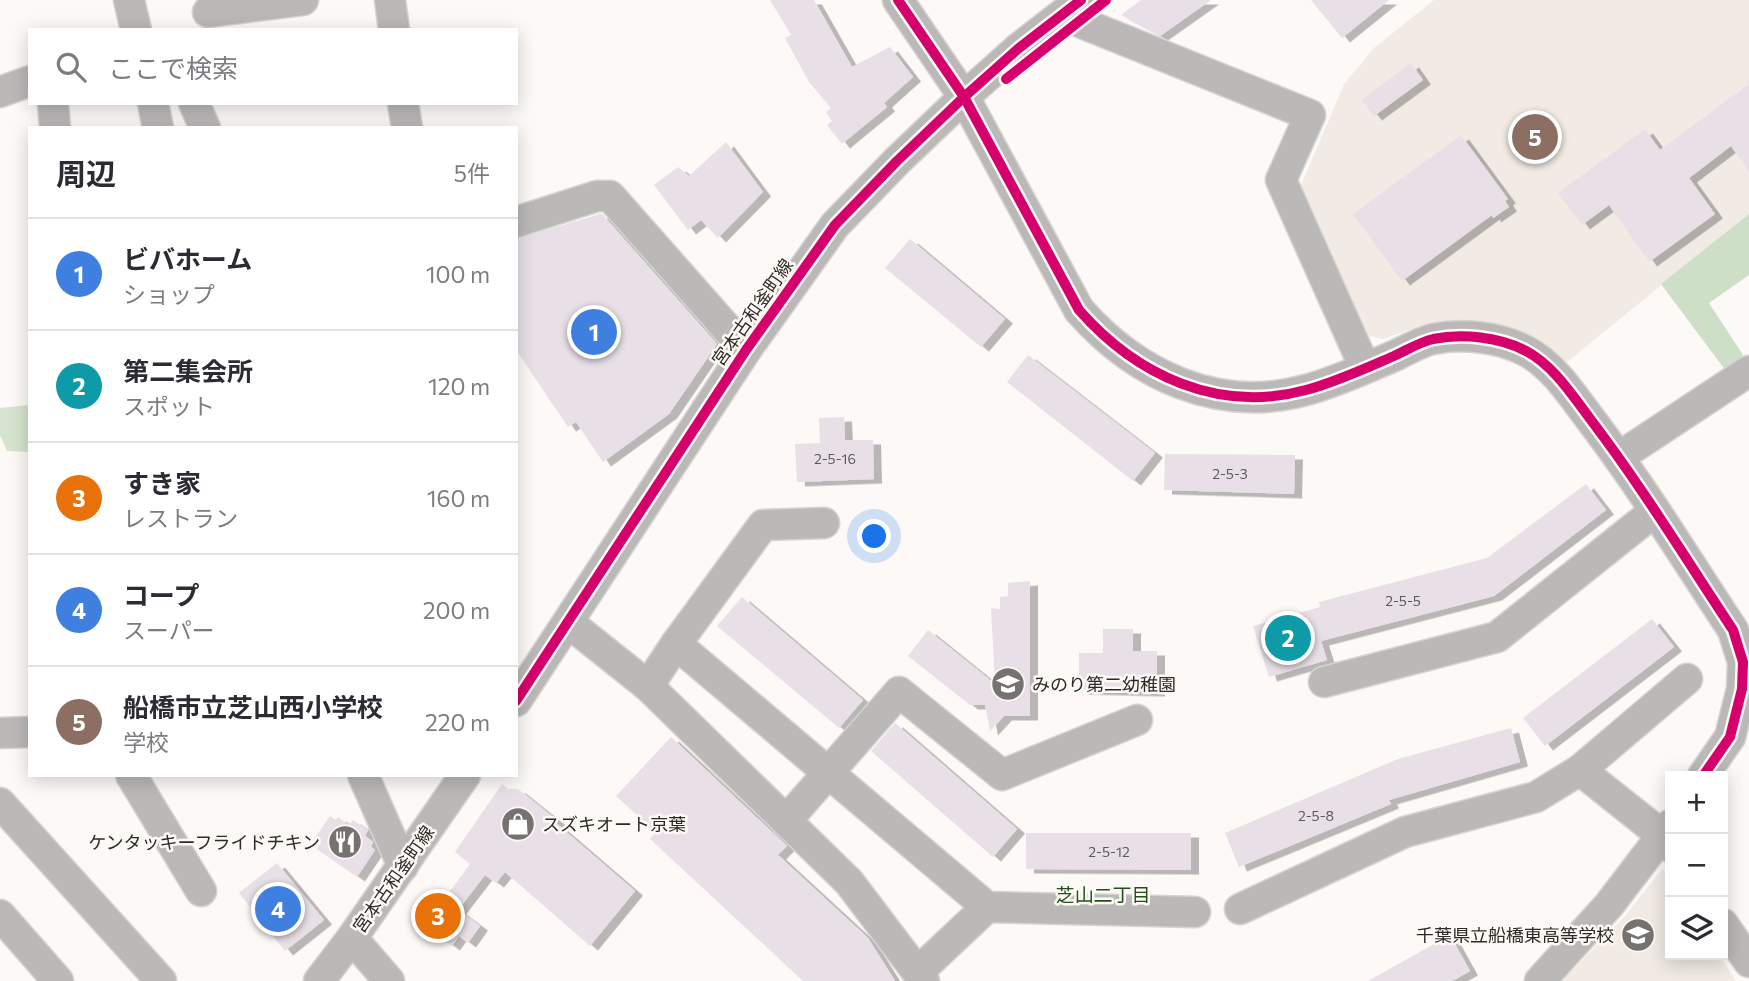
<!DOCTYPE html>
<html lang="ja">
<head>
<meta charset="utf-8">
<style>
  body { margin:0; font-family:Commissioner,"Noto Sans JP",sans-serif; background:#f7f7f7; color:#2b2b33 }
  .controls { position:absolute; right:21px; bottom:21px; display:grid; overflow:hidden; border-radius:0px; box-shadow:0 4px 18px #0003 }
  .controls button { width:63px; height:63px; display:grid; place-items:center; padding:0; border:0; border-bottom:2px solid #e1e1e2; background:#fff; color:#2b2b33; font:35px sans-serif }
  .you { position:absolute; left:875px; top:537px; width:24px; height:24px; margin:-18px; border:5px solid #fff; border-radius:50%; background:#1a73e8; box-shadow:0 0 0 10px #1a73e833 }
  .badge { display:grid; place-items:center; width:46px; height:46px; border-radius:50%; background:#757270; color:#fff; font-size:23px; font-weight:700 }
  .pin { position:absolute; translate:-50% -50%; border:4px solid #fff; box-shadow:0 2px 7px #0006 }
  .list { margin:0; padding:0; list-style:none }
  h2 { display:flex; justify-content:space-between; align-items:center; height:91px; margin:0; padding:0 28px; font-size:30px }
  h2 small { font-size:23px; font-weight:400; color:#7c7c81 }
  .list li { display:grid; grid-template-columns:46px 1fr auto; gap:21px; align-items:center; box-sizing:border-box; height:112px; padding:0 28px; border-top:2px solid #e1e1e2 }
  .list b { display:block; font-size:26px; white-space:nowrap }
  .list p { margin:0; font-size:23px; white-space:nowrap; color:#7c7c81 }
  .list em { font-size:23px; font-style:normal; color:#7c7c81 }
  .icon { flex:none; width:38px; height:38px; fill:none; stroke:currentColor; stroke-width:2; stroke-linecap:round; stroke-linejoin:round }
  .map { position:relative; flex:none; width:1749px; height:981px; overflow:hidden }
  .search { position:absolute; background:#fff; box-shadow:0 4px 18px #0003; left:28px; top:28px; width:490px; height:77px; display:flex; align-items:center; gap:18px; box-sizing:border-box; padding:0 24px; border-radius:0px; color:#7c7c81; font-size:26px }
  .panel { position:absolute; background:#fff; box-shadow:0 4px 18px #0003; left:28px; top:126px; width:490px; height:651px; border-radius:0px }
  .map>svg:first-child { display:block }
  .built { fill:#f2ebe5 }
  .green { fill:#d5e3cf }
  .forest { fill:#cedfc7 }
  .building { fill:#e8e0e6; filter:url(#shadow) }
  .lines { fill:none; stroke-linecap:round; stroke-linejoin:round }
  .minor-casing { stroke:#d6d4d3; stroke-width:33 }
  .minor { stroke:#bbb9b8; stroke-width:30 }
  .cycleway-casing { stroke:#fef9f5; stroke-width:15 }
  .cycleway { stroke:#d6006c; stroke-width:10 }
  .labels { text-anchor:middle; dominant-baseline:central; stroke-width:5; stroke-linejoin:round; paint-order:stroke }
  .number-label { font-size:14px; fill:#5b5858 }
  .street-label { font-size:18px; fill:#2c2a28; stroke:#fef9f5 }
  .poi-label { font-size:18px; fill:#2c2a28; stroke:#fef9f5; text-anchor:start }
  .neighbourhood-label { font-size:19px; fill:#1e501a; stroke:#fef9f5 }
</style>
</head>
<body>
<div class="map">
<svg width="1749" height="981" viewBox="0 0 1749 981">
  <defs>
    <filter id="shadow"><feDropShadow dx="8" dy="4.5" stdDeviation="0" flood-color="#0004"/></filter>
  </defs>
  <rect width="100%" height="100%" fill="#fcf9f7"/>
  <g class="built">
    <polygon points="1434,0 1749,0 1749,214 1567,362 1544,343 1510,328 1486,323 1467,321 1428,323 1383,339 1365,335 1299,190 1344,84 1374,48"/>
    <polygon points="1662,869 1670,881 1670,955 1719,955 1736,981 1562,981 1626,915"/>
  </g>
  <polygon class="green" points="30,405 30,452 7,451 0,435 0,408"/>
  <polygon class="forest" points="1749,214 1749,275 1709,303 1743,355 1726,371 1661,284"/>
  <g class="building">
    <polygon points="770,0 814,0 852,67 890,47 913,77 884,103 887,107 842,144 827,125 832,121 826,112 831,108 809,82 785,38 791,35"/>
    <polygon points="1141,0 1211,0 1160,36 1121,15"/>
    <polygon points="1311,0 1389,0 1342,38"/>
    <polygon points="1411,63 1423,80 1374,116 1361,100"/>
    <polygon points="1749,84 1749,172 1731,146 1689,178 1715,214 1649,262 1609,205 1582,225 1558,193 1645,129 1660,150"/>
    <polygon points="1461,135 1508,199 1505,201 1509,207 1493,218 1492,215 1402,281 1353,214"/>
    <polygon points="726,142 763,192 718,238 701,220 688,230 654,185 678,167 689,176"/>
    <polygon points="600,214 602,214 717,344 669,414 603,462 576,422 568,427 516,350 516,239"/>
    <polygon points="910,239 1005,319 981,347 885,268"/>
    <polygon points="1028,355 1155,453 1133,481 1007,382"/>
    <polygon points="844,417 845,440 873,440 874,479 797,482 795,444 820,443 819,418"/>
    <polygon points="1165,454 1295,455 1294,494 1164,490"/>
    <polygon points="1586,484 1606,510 1494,596 1321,641 1327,660 1269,677 1253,626 1320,607 1319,602 1487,558"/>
    <polygon points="1030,581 1030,716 1004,716 990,731 985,705 970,705 908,656 928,630 995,684 991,608 1000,609 1000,597 1008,596 1008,583"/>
    <polygon points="742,597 863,700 839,728 717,626"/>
    <polygon points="1652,619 1674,647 1545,746 1523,718"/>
    <polygon points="1103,629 1133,629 1133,651 1157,651 1157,692 1079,690 1079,653 1103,653"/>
    <polygon points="895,723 1017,829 993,857 871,751"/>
    <polygon points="1511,728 1520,762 1389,800 1391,804 1239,867 1225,833 1398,759"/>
    <polygon points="671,737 787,846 778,855 868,938 895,981 803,981 650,839 656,832 616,796"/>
    <polygon points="502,784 508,789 518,789 558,821 556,823 635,891 590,946 505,872 496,883 485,875 458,910 480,926 468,943 459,936 452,946 412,917 433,889 445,898 470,864 455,852"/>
    <polygon points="330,816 336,820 338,817 349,825 353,820 368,830 365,836 373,842 371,847 375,850 357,877 317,849 321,843 314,839"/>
    <polygon points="1026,833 1191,833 1191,870 1026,869"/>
    <polygon points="277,863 324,920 285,951 239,893"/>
    <polygon points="1450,935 1470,971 1452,981 1368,981"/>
  </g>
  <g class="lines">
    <g class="minor-casing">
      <g id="minor">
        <polyline points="129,0 136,30"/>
        <polyline points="390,0 394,30"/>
        <path d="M898,0l66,97 115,213c57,65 139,104 227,80 30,-8 60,-22 88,-34 13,-6 26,-14 39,-17 29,-6 67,-2 93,12 28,15 46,44 65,69 51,67 95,139 142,210l10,32 -1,27 -12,48 -27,39"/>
        <polyline points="208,12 303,0"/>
        <polyline points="1062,15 1310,115 1281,180 1365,368"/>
        <polyline points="0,92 30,81"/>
        <polyline points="53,103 55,128"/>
        <polyline points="153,103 158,128"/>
        <polyline points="194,103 205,128"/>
        <polyline points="403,103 407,128"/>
        <polyline points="516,222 597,196 610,196 746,350"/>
        <polyline points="1619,457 1749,371"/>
        <polyline points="569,623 648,686 849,882 924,981"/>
        <polyline points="676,644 987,907 1195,912"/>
        <polyline points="1324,682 1497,637 1655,511"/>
        <polyline points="648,686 676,644 763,525 824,523"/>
        <polyline points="516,701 746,350 835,225 897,161 964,97 1019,48 1081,0"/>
        <polyline points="0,733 30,732"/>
        <polyline points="1580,770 1663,836 1670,847"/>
        <polyline points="131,775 201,891"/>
        <polyline points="363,775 403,866"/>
        <polyline points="0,803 161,981"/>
        <polyline points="786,821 899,692 1002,775 1137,720"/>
        <polyline points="1240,909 1405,832 1536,797 1580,770 1687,679"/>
        <polyline points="0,915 58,981"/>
        <polyline points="1723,924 1749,962"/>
        <polyline points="352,938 389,981"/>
        <polyline points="918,972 987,907"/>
        <polyline points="319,981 352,938 465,775"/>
        <polyline points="1540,981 1609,905 1670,825"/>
      </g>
    </g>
    <use href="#minor" class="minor"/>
    <g class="cycleway-casing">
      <g id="cycleway">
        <path d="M898,0l66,97 115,213c57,65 139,104 227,80 30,-8 60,-22 88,-34 13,-6 26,-14 39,-17 29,-6 67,-2 93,12 28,15 46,44 65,69 51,67 95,139 142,210l10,32 -1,27 -12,48 -27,39"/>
        <polyline points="1006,79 1106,0"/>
        <polyline points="516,701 746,350 835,225 897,161 964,97 1019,48 1081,0"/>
      </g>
    </g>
    <use href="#cycleway" class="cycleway"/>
  </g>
  <defs>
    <g id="school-disc" transform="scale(1.75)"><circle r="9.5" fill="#757270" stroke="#fef9f5"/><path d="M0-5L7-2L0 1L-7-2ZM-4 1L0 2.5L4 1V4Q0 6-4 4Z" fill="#fff"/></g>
    <g id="shop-disc" transform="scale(1.75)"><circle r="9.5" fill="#757270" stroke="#fef9f5"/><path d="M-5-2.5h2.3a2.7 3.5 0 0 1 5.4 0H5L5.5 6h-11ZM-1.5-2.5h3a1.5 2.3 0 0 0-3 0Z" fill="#fff"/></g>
    <g id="restaurant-disc" transform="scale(1.75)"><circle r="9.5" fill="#757270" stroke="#fef9f5"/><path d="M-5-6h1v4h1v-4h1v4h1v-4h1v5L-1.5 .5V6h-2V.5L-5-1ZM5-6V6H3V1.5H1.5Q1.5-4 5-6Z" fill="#fff"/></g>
  </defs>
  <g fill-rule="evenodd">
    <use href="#school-disc" x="1008" y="684"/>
    <use href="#shop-disc" x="518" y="824"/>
    <use href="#restaurant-disc" x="345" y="842"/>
    <use href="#school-disc" x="1638" y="935"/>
  </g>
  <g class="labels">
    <g class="number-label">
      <text x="835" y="458">2-5-16</text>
      <text x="1230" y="473">2-5-3</text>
      <text x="1403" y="600">2-5-5</text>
      <text x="1316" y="815">2-5-8</text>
      <text x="1109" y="851">2-5-12</text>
    </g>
    <g class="street-label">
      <text transform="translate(752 312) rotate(-55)">宮本古和釜町線</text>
      <text transform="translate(393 879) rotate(-55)">宮本古和釜町線</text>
    </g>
    <g class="poi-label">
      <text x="1032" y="684">みのり第二幼稚園</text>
      <text x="542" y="824">スズキオート京葉</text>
      <text x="320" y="842" text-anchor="end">ケンタッキーフライドチキン</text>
      <text x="1614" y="935" text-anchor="end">千葉県立船橋東高等学校</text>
    </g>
    <g class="neighbourhood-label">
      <text x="1103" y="894">芝山二丁目</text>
    </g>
  </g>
</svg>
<div class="controls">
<button>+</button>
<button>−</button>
<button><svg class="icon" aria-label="layers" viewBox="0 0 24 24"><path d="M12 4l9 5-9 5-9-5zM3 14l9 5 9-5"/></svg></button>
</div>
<div class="you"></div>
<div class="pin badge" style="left:594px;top:332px;background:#3f7fe0">1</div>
<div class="pin badge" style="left:1288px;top:638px;background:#0f9aa8">2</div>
<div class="pin badge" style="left:438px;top:916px;background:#e8710a">3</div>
<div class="pin badge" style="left:278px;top:909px;background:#3f7fe0">4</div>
<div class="pin badge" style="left:1535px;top:137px;background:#8d6e63">5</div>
<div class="search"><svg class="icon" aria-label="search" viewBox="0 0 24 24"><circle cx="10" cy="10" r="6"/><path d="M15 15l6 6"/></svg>ここで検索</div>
<section class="panel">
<h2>周辺<small>5件</small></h2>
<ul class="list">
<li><span class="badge" style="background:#3f7fe0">1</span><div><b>ビバホーム</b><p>ショップ</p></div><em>100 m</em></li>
<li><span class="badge" style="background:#0f9aa8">2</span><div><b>第二集会所</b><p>スポット</p></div><em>120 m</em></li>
<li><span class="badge" style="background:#e8710a">3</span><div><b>すき家</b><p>レストラン</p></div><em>160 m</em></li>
<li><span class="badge" style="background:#3f7fe0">4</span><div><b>コープ</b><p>スーパー</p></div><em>200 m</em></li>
<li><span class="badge" style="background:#8d6e63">5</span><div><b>船橋市立芝山西小学校</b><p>学校</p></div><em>220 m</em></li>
</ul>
</section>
</div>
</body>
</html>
